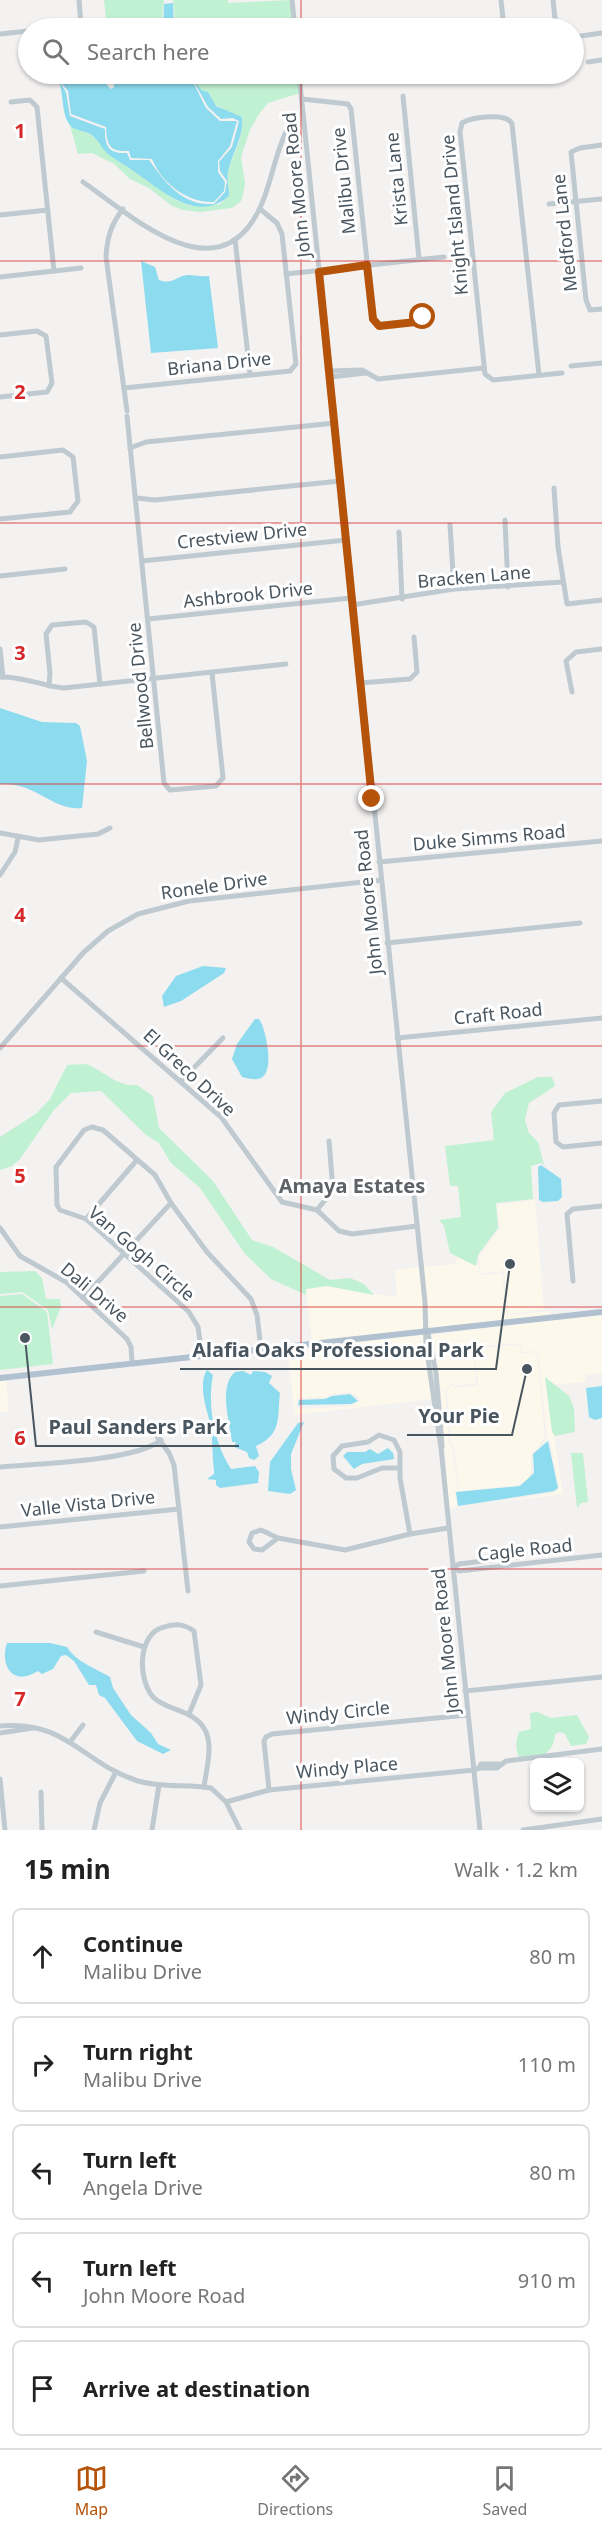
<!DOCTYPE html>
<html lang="en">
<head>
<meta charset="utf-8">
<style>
  body { margin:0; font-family:"Noto Sans",sans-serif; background:#f6f6f6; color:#222 }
  .controls { position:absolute; right:18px; bottom:18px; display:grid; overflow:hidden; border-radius:9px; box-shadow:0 2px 4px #0004 }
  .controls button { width:54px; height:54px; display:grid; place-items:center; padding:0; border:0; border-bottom:2px solid #e0e0e0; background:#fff; color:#222; font:30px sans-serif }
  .stop { position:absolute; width:18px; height:18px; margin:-14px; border:4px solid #b45309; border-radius:50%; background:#fff }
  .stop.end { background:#b45309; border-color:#fff; box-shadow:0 2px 6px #0008 }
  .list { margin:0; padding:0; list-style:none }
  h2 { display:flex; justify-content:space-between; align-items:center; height:78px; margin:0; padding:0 24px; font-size:26px }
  h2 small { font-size:20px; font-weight:400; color:#767676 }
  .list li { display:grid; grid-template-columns:39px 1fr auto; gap:18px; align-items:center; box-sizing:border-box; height:96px; margin:0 12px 12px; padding:0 12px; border:2px solid #e0e0e0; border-radius:9px }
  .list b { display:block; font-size:22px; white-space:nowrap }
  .list p { margin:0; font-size:20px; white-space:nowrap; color:#767676 }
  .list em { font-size:20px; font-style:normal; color:#767676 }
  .icon { flex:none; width:33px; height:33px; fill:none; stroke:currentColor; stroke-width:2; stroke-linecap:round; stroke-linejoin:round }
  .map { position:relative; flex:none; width:602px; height:1830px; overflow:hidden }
  .search { position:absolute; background:#fff; box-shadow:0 2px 4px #0004; left:18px; right:18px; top:18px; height:66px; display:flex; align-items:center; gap:15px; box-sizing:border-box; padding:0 21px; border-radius:33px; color:#767676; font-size:22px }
  .sheet { height:618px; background:#fff }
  nav { display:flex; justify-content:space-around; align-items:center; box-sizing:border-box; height:84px; border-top:2px solid #e0e0e0; background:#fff; font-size:16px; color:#767676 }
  nav a { display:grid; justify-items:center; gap:3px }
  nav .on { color:#b45309 }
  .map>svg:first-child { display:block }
  .commercial { fill:#fdf8ec; fill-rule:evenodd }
  .green { fill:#c0f1d3 }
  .water { fill:#8ddbee }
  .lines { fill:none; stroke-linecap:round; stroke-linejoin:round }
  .minor { stroke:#bfc9d0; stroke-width:5 }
  .major { stroke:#b1c1d0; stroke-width:6 }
  .route { stroke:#b45309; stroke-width:8 }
  .grid { fill:none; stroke:#d62828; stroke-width:1.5; stroke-opacity:0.55 }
  .labels { text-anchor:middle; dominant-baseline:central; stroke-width:6; stroke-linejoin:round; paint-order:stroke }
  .street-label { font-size:18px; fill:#49555f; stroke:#fff }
  .neighbourhood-label { font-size:20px; font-weight:bold; fill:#5e6266; stroke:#fff }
  .grid-label { font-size:20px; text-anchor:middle; font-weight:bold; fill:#d62828; stroke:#fff; stroke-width:6; stroke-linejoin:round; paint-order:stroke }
  .leader { fill:none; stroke:#49555f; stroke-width:2 }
  .callout-dot { fill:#49555f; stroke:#fff; stroke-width:2 }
  .callout-label { font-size:20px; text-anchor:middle; font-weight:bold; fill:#49555f; stroke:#fff; stroke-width:6; stroke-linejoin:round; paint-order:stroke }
</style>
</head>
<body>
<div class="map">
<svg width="602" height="1830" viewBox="0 0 602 1830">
  <rect width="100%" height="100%" fill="#f4f1f1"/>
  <g class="commercial">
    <polygon points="535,1200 544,1310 508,1314 504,1271 481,1273 479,1257 500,1228 497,1205"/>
    <polygon points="456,1257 476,1265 478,1264 480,1275 502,1273 507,1315 550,1311 551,1316 430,1330 423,1267 456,1264"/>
    <polygon points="419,1267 426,1331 312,1342 306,1289 327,1286 397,1297 395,1270"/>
    <polygon points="602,1314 602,1373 586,1375 585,1382 554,1385 545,1377 563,1494 484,1504 554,1493 559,1488 550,1440 543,1443 547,1437 538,1351 522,1352 522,1346 514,1343 473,1347 476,1383 456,1386 451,1384 445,1391 449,1445 452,1447 458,1490 455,1492 457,1507 449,1508 441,1394 435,1345 431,1335"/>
    <path d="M425,1335l7,64 -137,16 -8,-66zM350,1392l8,4 2,5 -9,5 -50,3 -5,-3 2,-8 27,-1 6,-3z"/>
    <polygon points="514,1345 521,1347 521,1354 537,1352 545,1437 531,1455 531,1472 527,1480 517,1485 459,1491 454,1445 451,1445 447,1391 451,1385 456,1388 478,1385 474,1349"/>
    <polygon points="6,1380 9,1411 0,1412 0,1381"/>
  </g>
  <g class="green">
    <polygon points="104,0 164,0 161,28 107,28"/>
    <polygon points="173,0 228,0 228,3 290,0 293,28 176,28"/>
    <path d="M190,74h108l2,19 -32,10 -9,11 -9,16 -9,27 4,26 -2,12 -2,6 -9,7 -32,4 -17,-2 -11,-4 -23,-18 -19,-9 -16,-15 -22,-11 -14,1 -8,-29 25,12 12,16 67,46 16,7 20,-1 10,-1 9,-8c0,-9 -3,-20 0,-28 6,-17 15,-32 13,-51 -22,-7 -44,-21 -52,-43z"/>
    <path d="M86,1064c18,7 31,23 51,21l16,11 6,32 54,53 39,59 21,7 57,33 20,-2 14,6 10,11 -47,-9 -21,3v6l-35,-16 -26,-25 -45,-66 -29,-25 -12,-20 -13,-8 -45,-44 -30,2 -17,17 -34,49 -8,7 -12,4v-33l37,-24 13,-14 17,-34z"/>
    <polygon points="538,1077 552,1077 555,1086 529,1103 525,1120 529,1133 538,1142 544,1165 541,1163 531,1166 533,1199 496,1203 498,1228 478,1255 476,1266 450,1253 444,1226 439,1220 461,1217 458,1186 450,1186 445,1146 494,1140 491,1112 505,1093"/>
    <polygon points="35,1271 42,1278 46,1299 60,1299 61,1307 52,1329 48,1310 22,1292 0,1294 0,1272"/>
    <polygon points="22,1294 47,1312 53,1364 0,1370 0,1296"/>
    <polygon points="545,1377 569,1396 574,1408 575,1432 555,1436 552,1432"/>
    <polygon points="571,1453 583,1453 588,1502 581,1503 577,1508"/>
    <path d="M537,1712l14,6 26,-3 12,22 -3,7 -15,2 -6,-12 -5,-2 -5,2c0,18 -17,27 -33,27 -7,-9 -7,-18 -3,-29l12,-3 -1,-16z"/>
  </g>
  <g class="water">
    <polygon points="173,3 174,28 163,28 164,4"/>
    <path d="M54,74h52l1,11 4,4 3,-2v-13h75l17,34 14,13h17l-7,25 -12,15v11l7,10 -1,9 -10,11c-26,1 -52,-18 -62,-43l-21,-1 -2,-7c-20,1 -22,-6 -23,-24l-35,-13 -3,-23z"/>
    <path d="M58,79l8,13 4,24 35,13c0,17 3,25 22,24l3,7h19c17,23 33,46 65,44l11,-12 2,-11 -7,-10 -1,-9 13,-15 7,-26 -6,-3 -12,1 -13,-12 -15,-27c6,5 6,11 15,12l8,14 26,11c2,19 -8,33 -13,51 -3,9 0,19 0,28 -31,27 -64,-3 -90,-21 -10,-8 -21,-13 -31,-21 -6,-5 -9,-13 -15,-18 -7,-6 -20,-5 -24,-12 -8,-12 -5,-31 -11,-45z"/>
    <path d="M141,261l14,6 4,13c14,5 17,-4 29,-5 7,0 14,2 21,1l9,72 -67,5z"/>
    <path d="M0,708l42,14 34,1 4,3 7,35 -5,47c-30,3 -45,-26 -82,-24z"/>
    <polygon points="203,966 226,968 224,973 181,1001 164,1007 162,996 176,976"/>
    <path d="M255,1019h4c7,9 16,53 2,59 -6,3 -13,0 -19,-1l-10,-18 5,-15z"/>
    <polygon points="541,1165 561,1179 562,1197 558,1201 543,1202 539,1200 538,1167"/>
    <path d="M207,1370l6,5c-6,30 1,68 18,94l24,-3 4,6 -1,11 -38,5 -4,-3v-5l-9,-1 7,-5v-4c-2,-15 -1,-34 -4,-48 -4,-14 -12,-39 -3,-52z"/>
    <path d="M243,1371l8,4 2,-4 12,1 7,4 -3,7 11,10c-3,23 3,41 -24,53l3,10 -5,4 -5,-2 -2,-6 -13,-5 2,-5h-4c-2,-18 -14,-56 3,-70z"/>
    <polygon points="602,1386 602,1418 595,1420 589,1417 586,1388"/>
    <polygon points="350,1394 358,1401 351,1404 298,1405 299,1400 325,1399 332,1396"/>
    <polygon points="304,1422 291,1454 291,1469 296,1490 290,1494 268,1491 270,1462 298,1423"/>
    <polygon points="548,1441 558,1488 554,1491 458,1506 456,1492 520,1486 534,1473 533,1454"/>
    <polygon points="388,1448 393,1453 394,1459 362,1464 354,1469 343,1456 347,1452 365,1452 370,1449 378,1454"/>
    <path d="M7,1643h43l17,4c9,15 28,21 43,30l3,11 18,27 20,18 7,11 13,6 -8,4 -26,-13 -32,-43 -6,-3 -3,-10h-7l-15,-24 -8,-6 -5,1 -8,13 -11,5 -4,-3c-27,17 -38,-8 -31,-28z"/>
  </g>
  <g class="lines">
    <g class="minor">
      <polyline points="79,0 81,26"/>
      <polyline points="292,0 295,28"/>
      <polyline points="553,0 556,28"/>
      <polyline points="53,28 103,23"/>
      <polyline points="475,28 500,24 503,19 501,0"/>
      <polyline points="0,34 28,31"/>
      <polyline points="574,37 602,33"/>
      <polyline points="588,62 602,60"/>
      <polyline points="299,74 425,1302 426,1345 441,1448 480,1830"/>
      <polyline points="403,96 419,259"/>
      <polyline points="302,99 348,104 351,109 373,319 379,326 416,322 423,317"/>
      <polyline points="11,102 30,100 37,107 54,271"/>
      <polyline points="602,145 580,148 571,152 586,300 590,310 602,309"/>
      <path d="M83,182c48,33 133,114 176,28 13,-26 15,-56 29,-82"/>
      <polyline points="549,204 602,199"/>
      <path d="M123,209c-12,15 -16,29 -17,48l21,154"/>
      <polyline points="0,215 48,210"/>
      <polyline points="235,239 250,374"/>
      <polyline points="286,274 444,257"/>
      <polyline points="0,277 81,268"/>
      <polyline points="0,335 37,331 46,336 52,383 47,392 0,397"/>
      <polyline points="571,366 602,363"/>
      <polyline points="330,371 362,370 378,379 484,368"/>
      <path d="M539,375l-27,-251c-5,-12 -40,-7 -50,-1l-2,9 25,242 8,6 69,-7"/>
      <polyline points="330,377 366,373"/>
      <polyline points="124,388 290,371 296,364 282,234 277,223 260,209"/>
      <polyline points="127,416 164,783 170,790 216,786 223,778 212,673"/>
      <polyline points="130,448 146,442 335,423"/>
      <polyline points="0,457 63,450 73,457 78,501 70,512 0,519"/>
      <polyline points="554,488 558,547 567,604 602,600"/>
      <polyline points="136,498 155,500 340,481"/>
      <polyline points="505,520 508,587"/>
      <polyline points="450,525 454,589"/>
      <polyline points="399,532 402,599"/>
      <polyline points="142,561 346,540"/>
      <polyline points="0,576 65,569"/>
      <polyline points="352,605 454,589 563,582"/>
      <polyline points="148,619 351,598"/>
      <polyline points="0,649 3,677"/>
      <path d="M0,677c23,-1 42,9 64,11l222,-24"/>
      <polyline points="360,683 410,679 417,672 414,637"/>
      <polyline points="49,686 50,673 46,634 52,625 86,622 94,627 100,684"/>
      <polyline points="572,692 566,661 576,652 602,649"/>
      <polyline points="0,833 39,840 98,834 110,828"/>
      <polyline points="379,862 602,841"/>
      <polyline points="0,875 15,852 18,838"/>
      <polyline points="387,943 580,923"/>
      <polyline points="61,978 221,1117 282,1202 317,1210 339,1231 352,1234 417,1226"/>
      <polyline points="397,1038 602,1018"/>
      <polyline points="0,1048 84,952 108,931 138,914 189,901 381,880"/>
      <polyline points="181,1081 223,1038"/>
      <polyline points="602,1101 559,1105 554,1113 556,1142 563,1147 602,1143"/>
      <polyline points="317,1210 333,1190 329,1141"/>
      <polyline points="86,1219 137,1160"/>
      <polyline points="0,1228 20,1256 66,1282 127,1339 131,1347 132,1362"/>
      <polyline points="573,1281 567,1214 573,1209 602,1206"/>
      <polyline points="83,1298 171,1203"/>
      <polyline points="428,1334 436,1373 442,1446"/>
      <polyline points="202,1355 198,1327 189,1312 86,1219 60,1210 57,1205 56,1167 84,1130 92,1127 103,1130 155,1175 171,1203 207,1252 251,1299 257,1315 261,1349"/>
      <polyline points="147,1423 169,1453 174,1465 188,1591"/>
      <path d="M0,1467c36,-3 137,-6 161,-27"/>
      <polyline points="399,1468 382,1468 357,1478 346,1478 334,1469 333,1456 342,1446 368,1442 379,1435 394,1440 400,1452 400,1478 410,1534"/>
      <polyline points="0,1527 179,1509"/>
      <polyline points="278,1538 262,1550 254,1549 249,1542 252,1533 261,1530 278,1538 345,1550 410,1534 448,1528"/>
      <polyline points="453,1567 459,1571 602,1555"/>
      <polyline points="453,1567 459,1564 524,1556"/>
      <polyline points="0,1586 144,1571"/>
      <polyline points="96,1632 144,1647"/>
      <polyline points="465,1691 602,1677"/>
      <path d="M189,1714l12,-29 -7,-54c-10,-7 -18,-8 -30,-4 -26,6 -27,51 -11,70 15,15 43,12 53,35 7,16 0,38 -2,55"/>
      <path d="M0,1726c67,-6 82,37 138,55 24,7 48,3 73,7l15,14 14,28"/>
      <polyline points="0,1733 33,1728"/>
      <polyline points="70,1742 83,1725"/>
      <polyline points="479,1768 497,1768 506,1761 602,1749"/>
      <polyline points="0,1779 5,1830"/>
      <polyline points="269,1790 264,1741 266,1737 272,1734 467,1715"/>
      <polyline points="41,1792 42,1830"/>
      <polyline points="226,1802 269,1790 474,1770 479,1768 481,1764 499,1764"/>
      <polyline points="94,1830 100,1803 116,1772"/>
      <polyline points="152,1830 159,1785"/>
      <polyline points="523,1830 602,1819"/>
    </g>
    <polyline class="major" points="0,1378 602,1312"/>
  </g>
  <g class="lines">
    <polyline class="route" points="372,799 319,272 367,265 373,319 379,326 416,322 423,317"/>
  </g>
  <path class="grid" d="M301,0v28M301,74v1756M0,261h602M0,523h602M0,784h602M0,1046h602M0,1307h602M0,1569h602"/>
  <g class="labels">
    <g class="street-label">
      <text transform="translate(396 179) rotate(-96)">Krista Lane</text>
      <text transform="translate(343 181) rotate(-96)">Malibu Drive</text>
      <text transform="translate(296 185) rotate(-96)">John Moore Road</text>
      <text transform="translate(454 215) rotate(-95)">Knight Island Drive</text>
      <text transform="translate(564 233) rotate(-96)">Medford Lane</text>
      <text transform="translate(219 363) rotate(-6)">Briana Drive</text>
      <text transform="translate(242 535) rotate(-6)">Crestview Drive</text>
      <text transform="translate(474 576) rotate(-5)">Bracken Lane</text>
      <text transform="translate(248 594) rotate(-6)">Ashbrook Drive</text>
      <text transform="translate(140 686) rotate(-96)">Bellwood Drive</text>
      <text transform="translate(489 837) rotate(-5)">Duke Simms Road</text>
      <text transform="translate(214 885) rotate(-8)">Ronele Drive</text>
      <text transform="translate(368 902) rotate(-96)">John Moore Road</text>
      <text transform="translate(498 1013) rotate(-6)">Craft Road</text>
      <text transform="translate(190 1072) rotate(43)">El Greco Drive</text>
      <text transform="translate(142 1253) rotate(41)">Van Gogh Circle</text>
      <text transform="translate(95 1292) rotate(40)">Dali Drive</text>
      <text transform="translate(88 1503) rotate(-6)">Valle Vista Drive</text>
      <text transform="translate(525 1549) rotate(-6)">Cagle Road</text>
      <text transform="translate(445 1641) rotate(-96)">John Moore Road</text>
      <text transform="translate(338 1712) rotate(-6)">Windy Circle</text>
      <text transform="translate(347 1767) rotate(-5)">Windy Place</text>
    </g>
    <g class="neighbourhood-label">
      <text x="352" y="1185">Amaya Estates</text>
    </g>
  </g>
  <g class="grid-label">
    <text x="20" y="138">1</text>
    <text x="20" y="399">2</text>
    <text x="20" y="660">3</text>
    <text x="20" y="922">4</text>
    <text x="20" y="1183">5</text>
    <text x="20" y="1445">6</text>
    <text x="20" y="1706">7</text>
  </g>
  <path class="leader" d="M510 1264L496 1369H180M527 1369L512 1435H407M25 1338L36 1446H239"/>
  <g class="callout-dot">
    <circle cx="510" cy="1264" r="6"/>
    <circle cx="527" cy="1369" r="6"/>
    <circle cx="25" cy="1338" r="6"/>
  </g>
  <g class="callout-label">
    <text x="338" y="1357">Alafia Oaks Professional Park</text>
    <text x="459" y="1423">Your Pie</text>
    <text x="138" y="1434">Paul Sanders Park</text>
  </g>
</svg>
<div class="controls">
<button><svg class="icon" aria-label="layers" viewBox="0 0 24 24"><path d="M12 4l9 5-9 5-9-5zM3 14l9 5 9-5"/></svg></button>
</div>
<div class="stop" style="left:423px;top:317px"></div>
<div class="stop end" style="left:372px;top:799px"></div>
<div class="search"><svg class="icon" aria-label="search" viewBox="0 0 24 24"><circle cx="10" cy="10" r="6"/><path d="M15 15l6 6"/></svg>Search here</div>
</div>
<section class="sheet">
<h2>15 min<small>Walk · 1.2 km</small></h2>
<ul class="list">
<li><svg class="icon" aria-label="ahead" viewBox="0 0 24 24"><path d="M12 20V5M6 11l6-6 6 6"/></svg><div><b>Continue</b><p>Malibu Drive</p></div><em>80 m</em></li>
<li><svg class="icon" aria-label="right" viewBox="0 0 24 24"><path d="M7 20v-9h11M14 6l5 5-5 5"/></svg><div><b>Turn right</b><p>Malibu Drive</p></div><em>110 m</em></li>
<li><svg class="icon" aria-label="left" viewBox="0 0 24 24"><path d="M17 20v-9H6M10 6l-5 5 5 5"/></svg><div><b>Turn left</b><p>Angela Drive</p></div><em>80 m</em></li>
<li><svg class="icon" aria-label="left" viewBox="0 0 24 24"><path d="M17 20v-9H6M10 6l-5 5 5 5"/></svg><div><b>Turn left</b><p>John Moore Road</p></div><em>910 m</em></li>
<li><svg class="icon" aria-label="arrive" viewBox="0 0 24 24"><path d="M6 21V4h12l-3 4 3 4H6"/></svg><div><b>Arrive at destination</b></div></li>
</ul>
</section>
<nav>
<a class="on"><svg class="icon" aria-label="map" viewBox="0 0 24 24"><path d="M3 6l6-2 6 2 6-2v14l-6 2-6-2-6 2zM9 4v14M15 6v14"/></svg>Map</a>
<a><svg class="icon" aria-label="directions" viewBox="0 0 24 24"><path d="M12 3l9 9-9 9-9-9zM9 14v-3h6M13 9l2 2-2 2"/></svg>Directions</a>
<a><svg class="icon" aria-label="saved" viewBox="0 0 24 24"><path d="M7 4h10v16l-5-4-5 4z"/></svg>Saved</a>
</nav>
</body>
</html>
